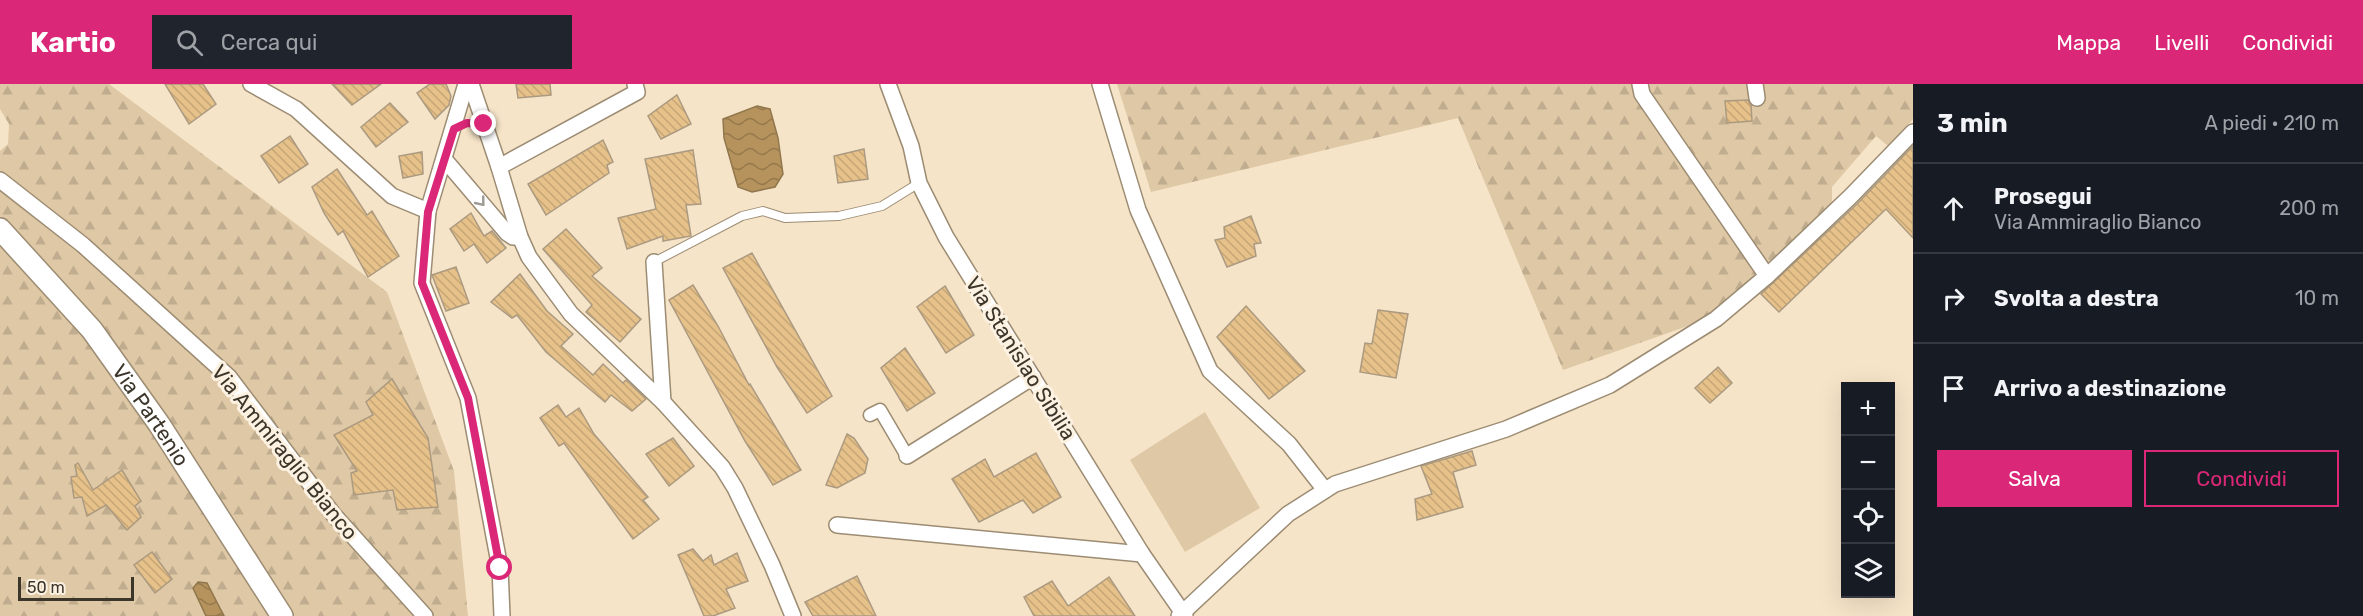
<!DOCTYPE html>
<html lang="it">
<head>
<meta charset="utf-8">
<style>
  body { margin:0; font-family:Rubik,sans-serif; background:#20242c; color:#f1f3f6 }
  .controls { position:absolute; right:18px; bottom:18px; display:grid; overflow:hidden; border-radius:0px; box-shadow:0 6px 24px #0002 }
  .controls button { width:54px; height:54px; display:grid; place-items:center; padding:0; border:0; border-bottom:2px solid #363941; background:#171b24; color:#f1f3f6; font:30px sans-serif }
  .scale { position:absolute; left:18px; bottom:15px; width:116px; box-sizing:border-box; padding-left:6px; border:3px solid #3c352a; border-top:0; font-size:16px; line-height:21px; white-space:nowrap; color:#3c352a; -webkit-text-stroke:4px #fdf2e2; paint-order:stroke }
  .stop { position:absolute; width:18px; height:18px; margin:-14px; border:4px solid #db2777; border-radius:50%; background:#fff }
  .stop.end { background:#db2777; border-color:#fff; box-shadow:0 2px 6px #0008 }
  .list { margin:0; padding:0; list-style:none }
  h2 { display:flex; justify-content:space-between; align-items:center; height:78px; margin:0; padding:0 24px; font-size:26px }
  h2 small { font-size:20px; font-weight:400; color:#9ea1a6 }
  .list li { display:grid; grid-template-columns:39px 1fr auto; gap:18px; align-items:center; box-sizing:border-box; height:90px; padding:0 24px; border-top:2px solid #363941 }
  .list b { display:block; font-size:22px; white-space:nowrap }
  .list p { margin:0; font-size:20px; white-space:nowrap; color:#9ea1a6 }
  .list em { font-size:20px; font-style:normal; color:#9ea1a6 }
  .actions { display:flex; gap:12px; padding:18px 24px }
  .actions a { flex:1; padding:14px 0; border:2px solid #db2777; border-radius:0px; text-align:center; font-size:21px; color:#db2777 }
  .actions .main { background:#db2777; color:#fff }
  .icon { flex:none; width:33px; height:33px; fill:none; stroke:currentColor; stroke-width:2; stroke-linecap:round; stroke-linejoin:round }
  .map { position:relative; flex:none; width:1913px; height:532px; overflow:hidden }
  header { display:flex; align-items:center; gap:36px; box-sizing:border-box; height:84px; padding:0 30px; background:#db2777; color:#fff }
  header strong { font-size:28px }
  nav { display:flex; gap:33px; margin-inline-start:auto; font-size:21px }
  .search { width:420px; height:54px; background:#20242c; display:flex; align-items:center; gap:15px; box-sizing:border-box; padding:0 21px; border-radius:0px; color:#9ea1a6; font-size:22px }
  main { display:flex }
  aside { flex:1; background:#171b24 }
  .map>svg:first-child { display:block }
  .forest { fill:url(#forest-firs) }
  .pitch { fill:#dfc8a5 }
  .water { fill:url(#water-waves); stroke:#91774d; stroke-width:1.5 }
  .building { fill:url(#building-back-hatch); stroke:#ab9a81; stroke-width:1.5 }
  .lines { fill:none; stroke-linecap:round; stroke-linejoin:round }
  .service-casing { stroke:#9c8c73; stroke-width:10 }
  .pedestrian-casing { stroke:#9c8c73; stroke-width:15 }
  .minor-casing { stroke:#9c8c73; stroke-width:18 }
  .secondary-casing { stroke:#9c8c73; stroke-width:24 }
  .service { stroke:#fff; stroke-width:8 }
  .pedestrian { stroke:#fff; stroke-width:12 }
  .minor { stroke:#fff; stroke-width:15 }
  .secondary { stroke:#fff; stroke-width:21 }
  .oneway { stroke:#9e9a94 }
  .route { stroke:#db2777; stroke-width:8 }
  .labels { text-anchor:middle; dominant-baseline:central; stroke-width:6; stroke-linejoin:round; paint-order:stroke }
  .street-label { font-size:21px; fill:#3c352a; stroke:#fdf2e2 }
</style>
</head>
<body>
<header>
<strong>Kartio</strong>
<div class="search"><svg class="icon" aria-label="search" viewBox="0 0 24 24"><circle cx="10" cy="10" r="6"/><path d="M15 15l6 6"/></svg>Cerca qui</div>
<nav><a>Mappa</a><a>Livelli</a><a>Condividi</a></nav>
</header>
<main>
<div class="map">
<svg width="1913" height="532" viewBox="0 0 1913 532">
  <defs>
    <pattern id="forest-firs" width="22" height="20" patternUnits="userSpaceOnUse" patternTransform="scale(1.5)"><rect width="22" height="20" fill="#dfc8a5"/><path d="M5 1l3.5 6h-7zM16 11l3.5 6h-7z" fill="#c0ac8e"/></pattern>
    <pattern id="water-waves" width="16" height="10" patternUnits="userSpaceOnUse" patternTransform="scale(1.5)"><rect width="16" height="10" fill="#b6935c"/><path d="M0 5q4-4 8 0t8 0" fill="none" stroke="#95794c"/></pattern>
    <pattern id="building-back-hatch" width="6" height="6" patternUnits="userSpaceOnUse" patternTransform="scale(1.5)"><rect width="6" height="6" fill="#e6c189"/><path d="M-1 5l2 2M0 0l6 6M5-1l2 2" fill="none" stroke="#c6a676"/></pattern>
  </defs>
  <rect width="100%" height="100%" fill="#f6e4c8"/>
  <g class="forest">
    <polygon points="0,0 109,0 387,208 454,387 468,532 0,532 0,67 8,60 9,40 0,25"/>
    <polygon points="1117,0 1913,0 1913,35 1888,62 1876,52 1832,103 1832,125 1771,180 1702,237 1563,286 1458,34 1151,108"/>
  </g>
  <polygon class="pitch" points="1205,328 1260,424 1185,468 1130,376"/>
  <g class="water">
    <polygon points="757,22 770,25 778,54 783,90 775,103 752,108 738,103 724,54 723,35"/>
    <polygon points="198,498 207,499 224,532 206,532 193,504"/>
  </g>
  <g class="building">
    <polygon points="165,0 203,0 216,20 189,40"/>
    <polygon points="332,0 381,0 352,21"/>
    <polygon points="430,0 446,0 451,12 449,21 435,35 417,9"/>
    <polygon points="516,0 550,0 551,11 518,14"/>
    <polygon points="677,11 691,40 661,55 648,32"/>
    <polygon points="1748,16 1751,21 1752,37 1727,39 1725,17"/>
    <polygon points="390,19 408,38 376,63 361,43"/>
    <polygon points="290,52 308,80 279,99 261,72"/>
    <polygon points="603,56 613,78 607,81 609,89 546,131 528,100"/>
    <polygon points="1913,62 1913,154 1886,125 1779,228 1761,210 1858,119"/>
    <polygon points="864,65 868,95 838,99 834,72"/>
    <polygon points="693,66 701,120 686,121 691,152 663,157 663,152 627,165 618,134 656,125 645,75"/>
    <polygon points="422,68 423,90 403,94 399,72"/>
    <polygon points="337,85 367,131 372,127 399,172 368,193 343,147 338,151 324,129 312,103"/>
    <polygon points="471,129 484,152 492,147 506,164 487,179 474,160 464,167 450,145"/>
    <polygon points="1251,132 1261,159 1254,160 1256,172 1227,183 1215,156 1225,154 1224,143"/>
    <polygon points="566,145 602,184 592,192 641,235 620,258 586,228 592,221 543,165"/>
    <polygon points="752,169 832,312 807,329 777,283 723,184"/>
    <polygon points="456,183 469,219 446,227 432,191"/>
    <polygon points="520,190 547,227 573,250 561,262 593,291 603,280 623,299 626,296 646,315 632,327 611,311 605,318 546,268 517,231 512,234 491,218"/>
    <polygon points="693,201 718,242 749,301 750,300 801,386 773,401 745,357 669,216"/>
    <polygon points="945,202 974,251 946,269 917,223"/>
    <polygon points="1246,222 1305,287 1269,315 1217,253"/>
    <polygon points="1378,226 1408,230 1396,294 1360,288 1365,259 1372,260"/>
    <polygon points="905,264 935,309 907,327 881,284"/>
    <polygon points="1718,283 1732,299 1710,319 1695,304"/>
    <polygon points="392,295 428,354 438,423 397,426 393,406 354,411 351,389 357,387 334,351 373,331 366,318"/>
    <polygon points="558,321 566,333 579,324 594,350 648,413 643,416 659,435 633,455 564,359 559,362 540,334"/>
    <polygon points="847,350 854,354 868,375 865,389 837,404 826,401"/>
    <polygon points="673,354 694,382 669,402 646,370"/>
    <polygon points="1472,367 1476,381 1453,388 1463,423 1417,436 1415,415 1432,410 1421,382"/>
    <polygon points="1036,369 1061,413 1033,429 1023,416 979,438 952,395 985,375 994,393"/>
    <polygon points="78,379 93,406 122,386 141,417 135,422 141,433 127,446 106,421 87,432 82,413 74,414 71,393 77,392 75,381"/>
    <polygon points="693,465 703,477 711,471 714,481 737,469 748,497 726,505 735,524 713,532 704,532 678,471"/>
    <polygon points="152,468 172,495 155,509 134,481"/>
    <polygon points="857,492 876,532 813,532 805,518"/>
    <polygon points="1109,493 1135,532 1034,532 1024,513 1052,497 1068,522"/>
  </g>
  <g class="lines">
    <g class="service-casing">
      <polyline id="service" points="654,178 742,132 763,127 785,134 839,132 882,122 919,99"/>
    </g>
    <g class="pedestrian-casing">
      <polyline id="pedestrian" points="870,331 880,326 907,372"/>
    </g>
    <g class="minor-casing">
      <g id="minor">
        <polyline points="251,0 296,25 392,112 428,127"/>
        <polyline points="466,0 428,127 422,199 468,314 500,484 502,532"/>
        <polyline points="471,0 499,83 520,153 529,173 571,230 663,318 722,383 735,404 772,481 793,532"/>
        <polyline points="888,0 911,62 919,99 946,153 1142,470 1185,532"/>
        <polyline points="1100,0 1138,126 1210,287 1289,360 1325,406"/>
        <polyline points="1640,0 1642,10 1767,192"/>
        <polyline points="1755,0 1757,14"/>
        <polyline points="445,76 507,149 513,153 520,153"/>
        <polyline points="499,83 637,8 635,0"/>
        <polyline points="0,96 83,161 229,293 333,430 425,532"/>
        <polyline points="654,178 663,318"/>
        <polyline points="907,372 1033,293"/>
        <polyline points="837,441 1142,470"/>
        <polyline points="1179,532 1288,430 1335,400 1506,345 1610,301 1716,235 1767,192 1851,112 1913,48"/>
      </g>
    </g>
    <g class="secondary-casing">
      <g id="secondary">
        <path id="s1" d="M0,145l92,101 67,94 123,192"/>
      </g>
    </g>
    <use href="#service" class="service"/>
    <use href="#pedestrian" class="pedestrian"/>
    <use href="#minor" class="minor"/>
    <use href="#secondary" class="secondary"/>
  </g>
  <defs><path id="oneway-chevron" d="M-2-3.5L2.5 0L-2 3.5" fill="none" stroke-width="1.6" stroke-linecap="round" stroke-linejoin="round" transform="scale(1.5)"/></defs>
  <use class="oneway" href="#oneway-chevron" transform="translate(481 118) rotate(51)"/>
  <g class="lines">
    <polyline class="route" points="484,40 467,39 454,45 428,128 422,199 468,314 500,484"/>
  </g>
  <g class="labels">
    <g class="street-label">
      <text transform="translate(1021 274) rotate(58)">Via Stanislao Sibilia</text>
      <text stroke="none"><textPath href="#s1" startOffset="240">Via Partenio</textPath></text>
      <text transform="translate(285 368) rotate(51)">Via Ammiraglio Bianco</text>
    </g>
  </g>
</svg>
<div class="controls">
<button>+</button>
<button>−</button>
<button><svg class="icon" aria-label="locate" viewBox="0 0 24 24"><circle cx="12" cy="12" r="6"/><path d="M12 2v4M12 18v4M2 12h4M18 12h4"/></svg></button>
<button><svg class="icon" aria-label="layers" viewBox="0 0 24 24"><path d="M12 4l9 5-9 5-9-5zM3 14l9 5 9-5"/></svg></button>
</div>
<div class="scale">50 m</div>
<div class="stop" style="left:500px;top:484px"></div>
<div class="stop end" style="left:484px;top:40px"></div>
</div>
<aside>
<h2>3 min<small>A piedi · 210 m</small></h2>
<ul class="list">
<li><svg class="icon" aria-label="ahead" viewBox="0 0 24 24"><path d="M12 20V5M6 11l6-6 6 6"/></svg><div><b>Prosegui</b><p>Via Ammiraglio Bianco</p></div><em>200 m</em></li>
<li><svg class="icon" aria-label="right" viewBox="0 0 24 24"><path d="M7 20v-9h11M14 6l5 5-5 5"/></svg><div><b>Svolta a destra</b></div><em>10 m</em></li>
<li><svg class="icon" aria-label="arrive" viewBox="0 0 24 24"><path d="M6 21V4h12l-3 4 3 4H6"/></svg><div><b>Arrivo a destinazione</b></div></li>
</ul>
<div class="actions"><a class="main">Salva</a><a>Condividi</a></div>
</aside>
</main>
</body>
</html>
